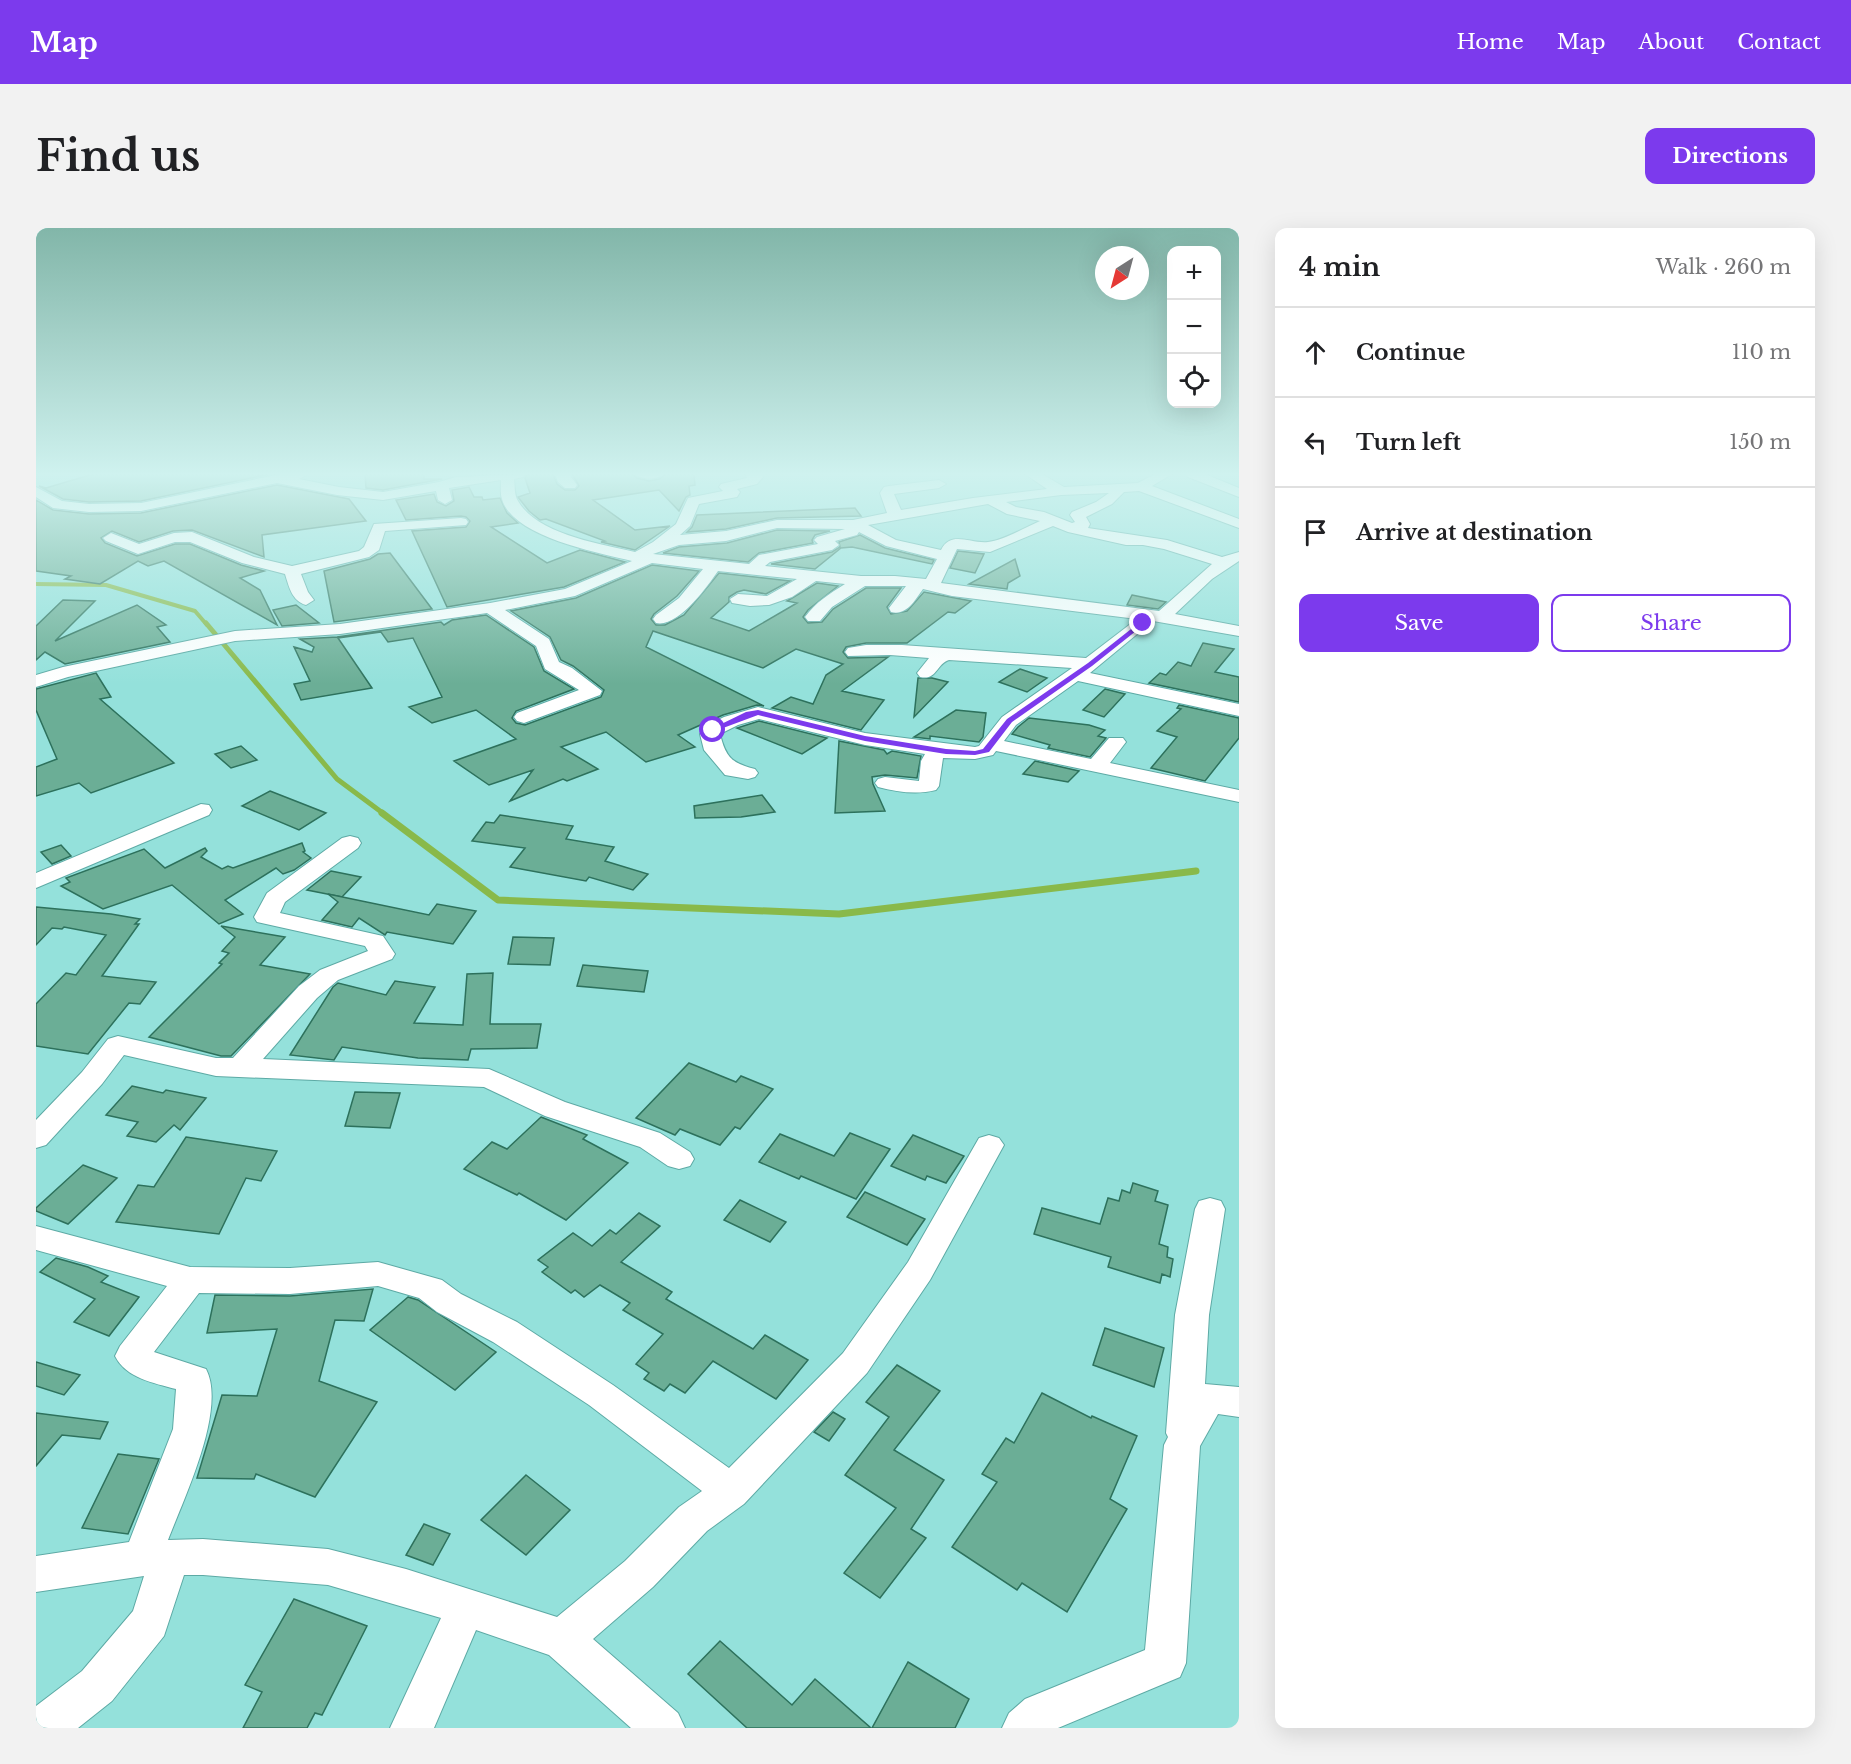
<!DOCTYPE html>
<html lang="en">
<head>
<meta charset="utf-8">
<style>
  body { margin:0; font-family:"Libre Baskerville",serif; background:#f2f2f2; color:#202124 }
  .controls { position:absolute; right:18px; top:18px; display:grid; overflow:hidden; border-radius:12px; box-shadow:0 6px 24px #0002 }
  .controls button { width:54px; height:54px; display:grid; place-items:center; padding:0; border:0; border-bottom:2px solid #e0e0e0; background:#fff; color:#202124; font:30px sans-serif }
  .compass { position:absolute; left:1059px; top:18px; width:54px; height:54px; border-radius:50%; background:#fff; box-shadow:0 6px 24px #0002; rotate:216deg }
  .stop { position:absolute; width:18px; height:18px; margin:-14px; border:4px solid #7c3aed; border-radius:50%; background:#fff }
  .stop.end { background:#7c3aed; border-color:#fff; box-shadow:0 2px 6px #0008 }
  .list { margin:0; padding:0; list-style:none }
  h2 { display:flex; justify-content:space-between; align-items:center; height:78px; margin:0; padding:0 24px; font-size:26px }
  h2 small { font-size:20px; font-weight:400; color:#757577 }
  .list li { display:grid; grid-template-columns:39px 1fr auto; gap:18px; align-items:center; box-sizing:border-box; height:90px; padding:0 24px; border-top:2px solid #e0e0e0 }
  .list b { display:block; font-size:22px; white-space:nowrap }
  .list em { font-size:20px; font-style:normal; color:#757577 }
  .actions { display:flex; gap:12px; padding:18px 24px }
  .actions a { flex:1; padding:14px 0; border:2px solid #7c3aed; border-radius:12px; text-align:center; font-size:21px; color:#7c3aed }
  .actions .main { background:#7c3aed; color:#fff }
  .icon { flex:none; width:33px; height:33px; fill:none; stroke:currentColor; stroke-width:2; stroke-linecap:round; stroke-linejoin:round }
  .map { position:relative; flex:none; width:1203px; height:1500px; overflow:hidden; border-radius:12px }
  header { display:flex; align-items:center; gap:36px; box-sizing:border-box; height:84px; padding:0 30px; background:#7c3aed; color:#fff }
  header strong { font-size:28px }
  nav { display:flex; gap:33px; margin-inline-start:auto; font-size:21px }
  .intro { display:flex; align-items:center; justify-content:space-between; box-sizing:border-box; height:144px; padding:0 36px }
  h1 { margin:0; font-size:42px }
  .button { padding:15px 27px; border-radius:12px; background:#7c3aed; color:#fff; font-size:21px; font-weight:700 }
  main { display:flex; gap:36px; padding:0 36px }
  aside { flex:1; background:#fff; border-radius:12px; box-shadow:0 6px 24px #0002 }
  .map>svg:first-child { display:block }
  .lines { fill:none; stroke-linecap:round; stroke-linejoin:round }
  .stream-far2 { stroke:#89b94a; stroke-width:4 }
  .stream-far1 { stroke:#89b94a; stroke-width:5 }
  .stream { stroke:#89b94a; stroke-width:7 }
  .building { fill:#6bae96; stroke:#2d715c; stroke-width:1.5 }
  .street-casing { stroke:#5daaa5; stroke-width:2 }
  .street { fill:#fff; fill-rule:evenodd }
  .route { fill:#7c3aed }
</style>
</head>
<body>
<header>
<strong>Map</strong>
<nav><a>Home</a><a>Map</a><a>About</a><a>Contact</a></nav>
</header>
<div class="intro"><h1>Find us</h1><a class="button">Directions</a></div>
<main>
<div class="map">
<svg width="1203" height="1500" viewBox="0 0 1203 1500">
  <rect width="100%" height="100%" fill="#94e1db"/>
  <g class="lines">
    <polyline class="stream-far2" points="0,356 70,357 159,383 171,397"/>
    <polyline class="stream-far1" points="170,395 301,551 348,586"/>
    <polyline class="stream" points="346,585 462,672 803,686 1160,643"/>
  </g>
  <g class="building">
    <polygon points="57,246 234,246 105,273 53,274 27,271 3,258 10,260"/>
    <polygon points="329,246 388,246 388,251 406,251 347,262 330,260"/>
    <polygon points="491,246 517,246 521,256 529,262 539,262 543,258 536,246 597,246 601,250 613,253 623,251 630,246 658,246 659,257 653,258 654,267 650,269 643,283 623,262 557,272 599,302 634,298 599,322 565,314 569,313 510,291 504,292 493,283 482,269 494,265 489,250"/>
    <polygon points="241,257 313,271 330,293 226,307 228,329 156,302 137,303 103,314 76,303 65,310 69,315 101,328 139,316 154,316 205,337 228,343 204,350 224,362 241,397 128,333 112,338 102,333 64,356 29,351 35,348 0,343 0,272 17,282 53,286 105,285"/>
    <polygon points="433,259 438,269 446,269 447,272 464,270 471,285 482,295 455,299 511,335 544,322 589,334 528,359 411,379 376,303 430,299 434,293 430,289 425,288 370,292 360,272 398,266 401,274 410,278 418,273 416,262"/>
    <polygon points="819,280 825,288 741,290 690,301 651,304 656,299 661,287"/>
    <polygon points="741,302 794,303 779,307 776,312 777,315 723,325 712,334 627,325 643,319 691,315"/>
    <polygon points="824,307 849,320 898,332 896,336 816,319 805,320 779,341 735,336 796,324 804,319 803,314"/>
    <polygon points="922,323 948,326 939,345 914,340"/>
    <polygon points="354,325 396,381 298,394 288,343 334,331 342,326"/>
    <polygon points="979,331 984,348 972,355 971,361 933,356"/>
    <polygon points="616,337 663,343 641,368 618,386 615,391 620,397 629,397 648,387 683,345 754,353 730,366 708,362 701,364 693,369 693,374 675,390 713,403 761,375 751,373 781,355 802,358 772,382 767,389 772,395 786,394 797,381 830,360 865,360 851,379 855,386 871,383 888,364 935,373 919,385 912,384 871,415 830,415 810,419 807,424 812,430 852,429 806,463 848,472 825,502 736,480 755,469 777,476 790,447 807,436 760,421 727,440 617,403 610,419 728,478 721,477 687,487 642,507 659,519 610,534 570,504 525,519 562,541 531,553 527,551 474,573 497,542 453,557 418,533 480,511 440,482 396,495 373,479 406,469 377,410 352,414 345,404 302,410 336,460 265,472 258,456 274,453 258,419 276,424 278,419 264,411 301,409 405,394 408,397 416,392 450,387 498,419 508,443 538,461 480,483 476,490 480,495 489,497 565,469 568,462 537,438 525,432 514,409 475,383 540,370"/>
    <polygon points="1096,367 1130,374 1122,381 1091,377"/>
    <polygon points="27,372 59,373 19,413 101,377 130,397 121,399 134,414 29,436 9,424 0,432 0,398"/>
    <polygon points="260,377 283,395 246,398 237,382"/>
    <polygon points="1167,415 1198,421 1179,444 1203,449 1203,474 1113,455 1124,445 1130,447 1142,434 1155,438"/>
    <polygon points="984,441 1011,450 991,464 963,454"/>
    <polygon points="60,445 75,469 64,471 138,535 55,565 43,555 0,568 0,539 21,531 0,482 0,461"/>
    <polygon points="882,450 896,450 912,454 878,489"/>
    <polygon points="1069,461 1089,466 1068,489 1047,482"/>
    <polygon points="1143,477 1203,490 1203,510 1169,553 1115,540 1141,509 1121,503 1145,481 1141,480"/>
    <polygon points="920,482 950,485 947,509 943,514 894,508 894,511 878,509"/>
    <polygon points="993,490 1053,497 1069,502 1062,508 1070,510 1054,529 1012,520 1014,517 976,506 982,499"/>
    <polygon points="723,493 791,510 766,526 701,500"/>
    <polygon points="803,513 848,522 851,526 856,523 885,528 881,550 849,547 836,549 837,556 849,583 799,585"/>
    <polygon points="205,518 221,532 195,540 179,526"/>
    <polygon points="999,533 1043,543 1032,554 987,546"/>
    <polygon points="234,563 290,585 263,602 206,578"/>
    <polygon points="726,567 739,584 705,589 659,590 658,578"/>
    <polygon points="464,587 537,598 530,611 578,619 569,633 612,646 597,662 553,649 550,653 474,639 489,620 436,613 450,594 458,595"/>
    <polygon points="266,615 269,623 267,624 275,630 258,642 247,646 240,640 189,672 207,686 183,696 136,657 67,681 25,658 34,654 30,650 108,621 129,640 169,620 171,623 165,629 186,641 192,638 197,640"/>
    <polygon points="25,617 35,628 16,636 5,624"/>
    <polygon points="295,643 325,649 306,669 271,662"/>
    <polygon points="292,666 393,687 401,676 440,683 417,716 351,704 349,707 323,690 316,699 286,692 302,674"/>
    <polygon points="0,679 75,686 104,691 99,696 103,696 66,748 120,754 104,776 93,775 52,826 0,818 0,776 30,745 40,747 70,707 28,699 26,701 16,700 0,717"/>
    <polygon points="185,698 249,709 224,737 274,746 195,828 185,828 113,809 186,736 183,735 193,725 186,723 199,709"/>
    <polygon points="477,709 518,710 514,737 472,736"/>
    <polygon points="547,737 612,743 608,764 541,758"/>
    <polygon points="457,745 454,796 505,796 501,820 435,821 432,832 382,830 306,819 298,832 254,827 297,759 302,755 350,767 359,753 399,759 378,795 427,797 431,746"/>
    <polygon points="653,835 700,854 705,848 737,861 704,901 699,899 684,917 644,901 639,907 600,890"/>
    <polygon points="96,858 127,865 130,862 170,870 144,902 138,897 120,914 91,908 102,894 70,887"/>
    <polygon points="319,864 364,865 354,900 309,898"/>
    <polygon points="505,889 551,907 547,911 592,935 530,992 483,965 481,967 428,941 456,914 471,921"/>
    <polygon points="814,905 854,921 820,971 765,948 763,951 723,934 744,906 798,928"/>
    <polygon points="877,907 928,928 910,955 891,948 889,952 855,938"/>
    <polygon points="150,909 241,923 225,953 210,950 183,1006 80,994 102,957 118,959"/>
    <polygon points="47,937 81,950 32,996 0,983 0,980"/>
    <polygon points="1097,955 1122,963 1119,973 1132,977 1123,1016 1132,1019 1131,1029 1137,1031 1134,1049 1126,1046 1124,1055 1072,1039 1075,1029 998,1006 1006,980 1064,996 1072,970 1083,973 1086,962 1094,965"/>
    <polygon points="829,964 889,991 871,1017 811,989"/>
    <polygon points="704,972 750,994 734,1014 688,992"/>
    <polygon points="603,985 624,998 585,1034 636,1064 630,1071 717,1121 729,1107 772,1132 740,1171 677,1133 649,1165 634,1156 628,1163 608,1151 613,1145 600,1136 627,1106 587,1082 594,1075 564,1057 548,1069 539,1062 535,1065 506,1044 512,1039 502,1032 537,1005 556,1018 574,1002 580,1006"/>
    <polygon points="20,1030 52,1039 72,1048 65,1054 103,1069 73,1108 38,1094 59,1071 4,1044"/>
    <polygon points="337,1061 328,1093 299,1092 283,1153 341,1174 279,1269 220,1246 218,1251 161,1250 186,1167 221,1168 241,1101 171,1105 179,1067 254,1068"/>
    <polygon points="372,1069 382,1072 460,1124 419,1162 334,1102"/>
    <polygon points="1069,1100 1128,1120 1118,1159 1057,1137"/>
    <polygon points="0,1134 44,1147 28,1167 0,1158"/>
    <polygon points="861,1137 904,1163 858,1222 908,1252 875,1301 890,1310 844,1370 808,1345 860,1280 809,1247 853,1189 830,1174"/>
    <polygon points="1006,1165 1055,1190 1056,1188 1101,1208 1074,1271 1091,1281 1031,1384 986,1355 981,1362 916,1319 961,1254 946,1246 970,1210 978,1215"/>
    <polygon points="797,1184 809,1191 793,1213 778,1204"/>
    <polygon points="0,1185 72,1194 64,1211 26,1207 0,1238"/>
    <polygon points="82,1226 123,1231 92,1306 46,1300"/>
    <polygon points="490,1247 534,1282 490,1327 445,1292"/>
    <polygon points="388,1296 414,1306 397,1337 370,1327"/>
    <polygon points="258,1371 331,1398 286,1487 279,1485 271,1500 207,1500 226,1464 209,1457"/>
    <polygon points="684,1413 756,1477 779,1451 835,1500 711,1500 652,1446"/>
    <polygon points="872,1434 933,1471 919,1500 836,1500"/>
  </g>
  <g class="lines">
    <g class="street-casing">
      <g id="street">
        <path d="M245,246h27l-9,5 40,8 44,5 56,-10 17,-5 69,-3 -2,3 -9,2c1,6 0,16 4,22 19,33 82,43 117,51l18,-10 23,-18 12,-26 35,-7 -4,-4 2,-3 26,-6 -2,-4h16l2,3 -6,7 -20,5 3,3 -3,5 -38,7 -9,22 -10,9 46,-4 51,-11h76l34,-7 -7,-20 4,-6 5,-1 50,-6 7,4 -7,4 -45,6 7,16 72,-12 74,-9 -22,-15h17l22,13 74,-4 17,-9h17l-20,12 87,33v9l-100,-37 -15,1 -12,12 -26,13 4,7 -2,4 79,12 55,17 17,-5v9l-27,18 -37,35 64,12v10l-86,-15 -63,52 149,31v12l-161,-35 -62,44 -12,16 87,18 18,-21h14l3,4 -16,21 129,27v12l-243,-51 -3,4 -18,4 -32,-1 -4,28 -3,4c-19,5 -39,2 -58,-3l-3,-4 3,-4 7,-2 34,4 2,-20 4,-7 -60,-9 -106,-26 -21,6 -18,9c6,24 12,29 35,35l3,4 -3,4 -7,2 -23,-4 -21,-25 -4,-16 6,-8 18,-9 34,-10 107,26 110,14 4,-1 23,-29 70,-49 -123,-8c-13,4 -12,21 -29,17l-3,-4 12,-15 -39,-3 -42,1 -3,-4 3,-4 18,-3h36l184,13 51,-39 -185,-23 -29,-7c-8,11 -16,27 -32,23l-2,-4 17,-22h-41l-33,21 -12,14h-12l-3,-4c11,-15 24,-23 40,-33l-29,-3 -24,16 -23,8 -19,1 -18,-3 -2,-4 8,-5 29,2 30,-17 -79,-8c-11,16 -40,57 -62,52l-3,-4 3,-4 23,-17 24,-29 -51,-6 -77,33 -70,14 44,29 10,23 13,6 30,23 -2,4 -76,28 -7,-2 -3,-4 3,-4 62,-23 -34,-21 -9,-23 -49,-33 -147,21 -105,7 -167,36 -32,10v-12l27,-8 172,-36 105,-7 150,-21 75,-14 67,-28c-33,-8 -120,-24 -130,-62 -2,-6 -1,-13 -1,-19l-52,8 3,12 -7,4 -7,-4 -2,-9 -53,9 -46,-5 -60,-12 -136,28 -52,1 -36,-4 -17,-11v-10l26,14 27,3 52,-1zM1073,265l-13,9 -24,10 -2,3 5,7 -3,1 -28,-11 -28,-5 -10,-5 55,-7zM952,276l19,10 33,7c-14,6 -38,20 -52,21 -18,2 -37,-12 -47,8l-45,-10 -28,-15zM1017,298l15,6 58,13h17l21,4 48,15 -53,47 -218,-28 16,-34 33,3zM741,300l68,1 -28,8 -3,3 4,4 -59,11 -10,9 -96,-10 26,-9 47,-4zM823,304l27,14 51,13 -11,20 -31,-3h-34l-96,-10 5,-4 62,-12 7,-5 -4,-4 22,-6z"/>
        <polygon points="519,246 533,246 541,257 539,260 529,260 522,254"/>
        <path d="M599,246h29c-6,6 -23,6 -29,0z"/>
        <polygon points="1150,246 1169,246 1203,260 1203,269 1152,249"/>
        <path d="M425,290l5,1 2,3 -2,3 -81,6 -6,19 -10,7 -68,17 7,18 6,8 -8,5c-14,-4 -17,-18 -21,-31l-43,-11 -52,-21h-15l-37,12 -32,-13 -3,-3 8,-5 28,11 35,-11 18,-1 62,25 38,9 67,-15 5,-4 10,-23z"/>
        <polygon points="165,576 173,577 176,582 173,587 0,660 0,645"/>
        <polygon points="314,608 322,610 325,615 322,620 249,674 244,685 347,708 359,726 356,731 302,752 281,770 227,831 453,841 529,874 624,905 654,924 658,931 654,938 643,941 632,938 604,919 509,888 448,859 180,848 88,827 66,856 10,917 0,920 0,892 46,844 72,811 82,808 180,830 197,830 263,758 284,742 332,723 329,718 221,694 218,689 231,665 306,610"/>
        <path d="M953,907l10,3 5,7 -74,135 -63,93 -123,131 -37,27 -54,56 -60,52 85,74 7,15h-54l-82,-73 -73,-25 -42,98h-44l51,-110 -113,-33 -125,-10h-19l-20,61 -52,65 -34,27h-42v-22l46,-35 51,-60 11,-35 -108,16v-36l93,-14 44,-113 3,-40c-23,-6 -50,-11 -61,-33l5,-10 47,-60 -131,-36v-24l154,41 100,1 88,-6 64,18 19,14 56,28 96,63 116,83 114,-115 65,-91 71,-124zM342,1058l41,12 18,14 56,30 96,63 113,86 -23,16 -54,54 -68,56 -151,-48 -78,-20 -125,-10 -35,1c16,-42 59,-131 38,-171l-52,-17 45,-59 91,1z"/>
        <polygon points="1174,970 1185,973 1189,981 1173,1087 1169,1156 1203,1159 1203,1189 1182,1186 1164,1218 1150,1435 1144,1449 1022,1500 966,1500 973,1485 989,1471 1109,1422 1128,1217 1132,1209 1130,1205 1139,1087 1159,981 1163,973"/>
      </g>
    </g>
    <use href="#street" class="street"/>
  </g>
  <linearGradient id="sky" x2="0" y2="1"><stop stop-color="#82b6a9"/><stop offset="0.54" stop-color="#cff2ef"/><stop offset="1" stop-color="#cff2ef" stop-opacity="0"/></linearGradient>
  <rect width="1203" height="456" fill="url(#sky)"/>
  <polygon class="route" points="1104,394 1110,395 1056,438 976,494 953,524 939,527 910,526 829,513 722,487 679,503 673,502 710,484 722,482 829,508 910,521 939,523 947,521 971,491 1052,435"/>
</svg>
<div class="controls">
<button>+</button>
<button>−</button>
<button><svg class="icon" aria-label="locate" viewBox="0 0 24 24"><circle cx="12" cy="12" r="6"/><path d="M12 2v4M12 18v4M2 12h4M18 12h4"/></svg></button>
</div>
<svg class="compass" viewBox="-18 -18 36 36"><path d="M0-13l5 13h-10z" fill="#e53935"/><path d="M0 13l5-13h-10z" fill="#757577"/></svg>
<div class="stop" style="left:677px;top:502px"></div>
<div class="stop end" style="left:1107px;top:395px"></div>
</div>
<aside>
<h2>4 min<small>Walk · 260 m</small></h2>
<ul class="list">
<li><svg class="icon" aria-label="ahead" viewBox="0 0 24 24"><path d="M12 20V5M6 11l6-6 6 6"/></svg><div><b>Continue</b></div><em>110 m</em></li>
<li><svg class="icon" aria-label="left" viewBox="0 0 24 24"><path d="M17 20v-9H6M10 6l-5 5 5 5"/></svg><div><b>Turn left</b></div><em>150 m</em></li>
<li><svg class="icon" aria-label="arrive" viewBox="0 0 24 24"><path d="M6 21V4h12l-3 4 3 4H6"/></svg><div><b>Arrive at destination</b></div></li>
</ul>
<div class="actions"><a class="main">Save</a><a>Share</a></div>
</aside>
</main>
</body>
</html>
